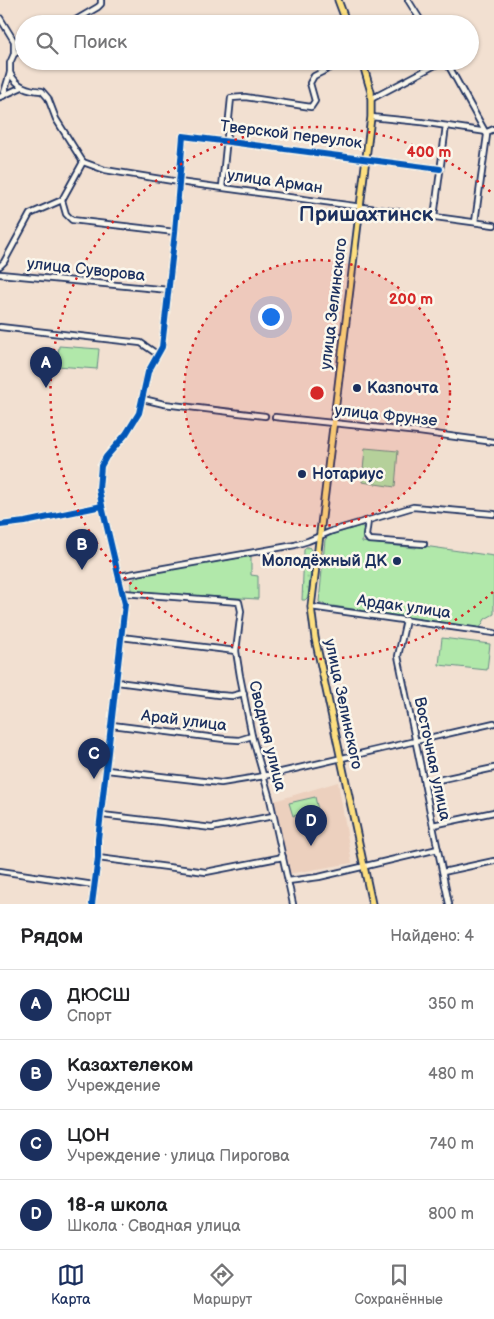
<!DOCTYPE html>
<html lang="ru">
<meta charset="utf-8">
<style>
:root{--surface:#fff;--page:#f2f2f2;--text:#202124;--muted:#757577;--line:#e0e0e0;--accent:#1b2f5e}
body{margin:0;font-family:"Balsamiq Sans",sans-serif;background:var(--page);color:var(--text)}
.you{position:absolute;left:270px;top:316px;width:18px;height:18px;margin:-12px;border:4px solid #fff;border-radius:50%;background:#1a73e8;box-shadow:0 0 0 8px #1a73e833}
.badge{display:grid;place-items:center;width:32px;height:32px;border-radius:50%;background:var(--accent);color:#fff;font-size:16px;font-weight:700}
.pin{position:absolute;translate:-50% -41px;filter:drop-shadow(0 1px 2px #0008)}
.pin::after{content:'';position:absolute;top:26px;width:18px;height:15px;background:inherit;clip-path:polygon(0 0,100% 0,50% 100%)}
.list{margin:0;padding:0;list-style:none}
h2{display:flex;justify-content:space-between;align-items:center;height:65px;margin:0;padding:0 20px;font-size:21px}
h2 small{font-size:16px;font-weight:400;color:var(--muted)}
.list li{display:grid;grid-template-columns:32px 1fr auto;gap:15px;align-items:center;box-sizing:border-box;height:70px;padding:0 20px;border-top:1px solid var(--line)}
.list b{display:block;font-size:19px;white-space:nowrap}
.list p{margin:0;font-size:16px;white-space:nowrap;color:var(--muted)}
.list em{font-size:16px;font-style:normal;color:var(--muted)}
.icon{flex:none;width:28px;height:28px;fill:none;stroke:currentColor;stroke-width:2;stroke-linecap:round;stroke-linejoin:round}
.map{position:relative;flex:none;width:494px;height:904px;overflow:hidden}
.search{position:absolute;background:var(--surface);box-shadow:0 1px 4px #0004;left:15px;right:15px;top:15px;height:55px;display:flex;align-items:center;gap:12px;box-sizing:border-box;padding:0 18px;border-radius:28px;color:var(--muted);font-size:19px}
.sheet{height:345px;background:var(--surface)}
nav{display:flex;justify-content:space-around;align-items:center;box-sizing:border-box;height:70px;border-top:1px solid var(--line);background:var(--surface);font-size:14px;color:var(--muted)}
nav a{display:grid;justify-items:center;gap:2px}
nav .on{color:var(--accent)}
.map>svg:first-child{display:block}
</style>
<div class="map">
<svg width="494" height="904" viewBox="0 0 494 904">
<defs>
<pattern id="grass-dots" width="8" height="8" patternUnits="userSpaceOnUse" patternTransform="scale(1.25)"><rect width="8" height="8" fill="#b1e8aa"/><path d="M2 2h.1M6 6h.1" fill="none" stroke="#98c795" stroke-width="1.8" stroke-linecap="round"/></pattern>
</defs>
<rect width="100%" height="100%" fill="#f2e0d1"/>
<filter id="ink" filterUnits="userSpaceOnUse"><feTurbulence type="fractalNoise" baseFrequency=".02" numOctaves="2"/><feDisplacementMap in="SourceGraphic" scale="10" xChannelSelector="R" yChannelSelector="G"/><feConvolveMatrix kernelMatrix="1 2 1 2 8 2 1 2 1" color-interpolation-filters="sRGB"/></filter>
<g filter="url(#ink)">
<!-- built -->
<polygon fill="#ecd0be" points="338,782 352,863 288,874 274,801"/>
<!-- grass -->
<polygon fill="url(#grass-dots)" stroke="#668c84" points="306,547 309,547 313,553 308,597 305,600 302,600 304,550"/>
<!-- green -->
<g fill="#b1e8aa" stroke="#668c84">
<polygon points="59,346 99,349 97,369 57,366"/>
<polygon points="365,448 398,451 395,487 362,482"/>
<polygon points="361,526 364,528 362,542 416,548 417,545 494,556 494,614 485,619 480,628 326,605 319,602 325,540 328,536"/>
<polygon points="251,556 251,575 258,576 258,599 131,592 131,583 138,575"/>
<polygon points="442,638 490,644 487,670 439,665"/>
<polygon points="315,797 318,810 293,816 289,803"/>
</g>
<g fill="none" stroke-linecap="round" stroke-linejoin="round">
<!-- minor-tunnel -->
<polyline stroke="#c7bdba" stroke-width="4.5" stroke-dasharray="4.5 2" stroke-linecap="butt" points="265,416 275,417"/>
<!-- minor casing -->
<g stroke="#1b2f5e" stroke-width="8">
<g id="minor">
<polyline points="408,0 423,24"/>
<polyline points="0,18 14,41 14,54 10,63 10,73 3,96"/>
<polyline points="69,24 98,7 101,4 101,0"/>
<polyline points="14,54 24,49"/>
<polyline points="446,61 487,135 475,222"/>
<path d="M10,73c7,14 18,17 32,18l6,7 8,21 27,43"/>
<polyline points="0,97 22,87"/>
<polyline points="371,99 443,61"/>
<polyline points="371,117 421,122 487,132 494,129"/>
<polyline points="83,162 105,170 179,182 494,225"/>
<polyline points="222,187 231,98 245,97 311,107 315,101 310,83 314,76 344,61"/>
<polyline points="62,200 66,214 72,220 175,232"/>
<polyline points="434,217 446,126"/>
<polyline points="0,266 4,262 30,214 62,200 83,162"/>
<polyline points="0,274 169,290"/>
<polyline points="0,327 141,343 157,354"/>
<polyline points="143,399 164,404 265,416"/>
<polyline points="275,417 419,432 494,442"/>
<polyline points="102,506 99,489 101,466 106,457 126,434 139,413 148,372 162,347 175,232 183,136 440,169"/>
<polyline points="368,521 366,536 369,540 424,544"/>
<polyline points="0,525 25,522 102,506 125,604 98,839 98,858 92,904"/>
<polyline points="119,576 295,545 308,541 332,531 413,507 494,514"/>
<polyline points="123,593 239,602 241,611 236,651 240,676 252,736 270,799 293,904"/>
<polyline points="311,607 494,633"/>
<polyline points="406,620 398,656 449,904"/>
<polyline points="121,637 236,651"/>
<polyline points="117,682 218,695 232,696 244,693"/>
<polyline points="112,725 224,739 239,740 252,736"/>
<polyline points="107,770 221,783 264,776 494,723"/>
<polyline points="424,783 494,768"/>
<polyline points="102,815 212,828 273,816"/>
<polyline points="433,825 494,812"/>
<polyline points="98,858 206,872 283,857"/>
<polyline points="0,871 94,885"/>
<polyline points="443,872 494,861"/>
<polyline points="288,881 319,877 438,849"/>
</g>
</g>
<!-- major casing -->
<g stroke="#1b2f5e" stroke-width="9">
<g id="major">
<polyline points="338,0 347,24"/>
<polyline points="362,61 371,92 371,117 311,607 315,638 372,904"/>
</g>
</g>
<!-- minor -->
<use href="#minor" stroke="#fbf7ec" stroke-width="4.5"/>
<!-- major -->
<use href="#major" stroke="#fddf80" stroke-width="5.5"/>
<!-- cycleway casing -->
<g stroke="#fbf7ec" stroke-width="9">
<g id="cycleway">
<polyline points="102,506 99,489 101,466 106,457 126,434 139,413 148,372 162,347 175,232 183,136 440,169"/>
<polyline points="0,525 25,522 102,506 125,604 98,839 98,858 92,904"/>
</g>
</g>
<!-- cycleway -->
<use href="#cycleway" stroke="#0057b8" stroke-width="6"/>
</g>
</g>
<!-- distance rings -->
<circle cx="317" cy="393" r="133" fill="#d62828" fill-opacity=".12"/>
<g fill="none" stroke="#d62828" stroke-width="2.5" stroke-dasharray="2.5 5">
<circle cx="317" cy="393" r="133"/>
<path d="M493 592A266 266 0 1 1 493 194"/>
</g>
<!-- markers -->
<g fill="#1b2f5e" stroke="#fbf7ec" stroke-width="2">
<circle cx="357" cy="388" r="5"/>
<circle cx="302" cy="474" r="5"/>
<circle cx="397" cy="561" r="5"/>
</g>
<g text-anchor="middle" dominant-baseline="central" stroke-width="5" stroke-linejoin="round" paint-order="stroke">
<!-- street labels -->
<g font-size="16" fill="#1b2f5e" stroke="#fbf7ec">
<text transform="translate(291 135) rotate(7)">Тверской переулок</text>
<text transform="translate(275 182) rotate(8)">улица Арман</text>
<text transform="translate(86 270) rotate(6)">улица Суворова</text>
<text transform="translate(334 304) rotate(-83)">улица Зелинского</text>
<text transform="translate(386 416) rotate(6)">улица Фрунзе</text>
<text transform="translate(404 607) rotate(8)">Ардак улица</text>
<text transform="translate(343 704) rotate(78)">улица Зелинского</text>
<text transform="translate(184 721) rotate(7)">Арай улица</text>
<text transform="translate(267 736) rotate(76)">Сводная улица</text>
<text transform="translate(432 759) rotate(78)">Восточная улица</text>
</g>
<!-- poi labels -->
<g font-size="16" font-weight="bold" fill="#1b2f5e" stroke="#fbf7ec" text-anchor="start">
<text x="367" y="388">Казпочта</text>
<text x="312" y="474">Нотариус</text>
<text x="387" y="561" text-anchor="end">Молодёжный ДК</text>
</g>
<!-- district labels -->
<g font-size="21" font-weight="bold" fill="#1b2f5e" stroke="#fbf7ec">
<text x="366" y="214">Пришахтинск</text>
</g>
</g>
<circle cx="317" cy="393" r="8" fill="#d62828" stroke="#fbf7ec" stroke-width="2.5"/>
<g font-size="15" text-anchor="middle" font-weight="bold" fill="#d62828" stroke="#fbf7ec" stroke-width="5" stroke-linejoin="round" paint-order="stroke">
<text x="429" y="157">400 m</text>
<text x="411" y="304">200 m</text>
</g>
</svg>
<div class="you"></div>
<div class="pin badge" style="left:46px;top:388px">A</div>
<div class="pin badge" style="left:82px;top:570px">B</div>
<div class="pin badge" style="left:94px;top:779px">C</div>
<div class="pin badge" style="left:311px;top:846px">D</div>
<div class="search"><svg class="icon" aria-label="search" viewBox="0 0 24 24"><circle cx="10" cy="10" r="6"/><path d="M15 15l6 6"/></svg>Поиск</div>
</div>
<section class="sheet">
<h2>Рядом<small>Найдено: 4</small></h2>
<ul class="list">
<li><span class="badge">A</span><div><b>ДЮСШ</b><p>Спорт</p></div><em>350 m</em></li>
<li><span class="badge">B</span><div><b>Казахтелеком</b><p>Учреждение</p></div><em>480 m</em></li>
<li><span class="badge">C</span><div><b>ЦОН</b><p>Учреждение · улица Пирогова</p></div><em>740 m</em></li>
<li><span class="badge">D</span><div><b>18-я школа</b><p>Школа · Сводная улица</p></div><em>800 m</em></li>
</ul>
</section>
<nav>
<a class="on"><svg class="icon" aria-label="map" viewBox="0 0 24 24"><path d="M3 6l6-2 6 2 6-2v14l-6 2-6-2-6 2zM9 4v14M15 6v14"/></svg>Карта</a>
<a><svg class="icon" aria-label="directions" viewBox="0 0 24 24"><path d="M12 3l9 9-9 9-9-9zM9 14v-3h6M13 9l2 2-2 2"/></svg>Маршрут</a>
<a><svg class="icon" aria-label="saved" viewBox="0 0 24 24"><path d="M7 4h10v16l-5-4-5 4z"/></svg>Сохранённые</a>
</nav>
